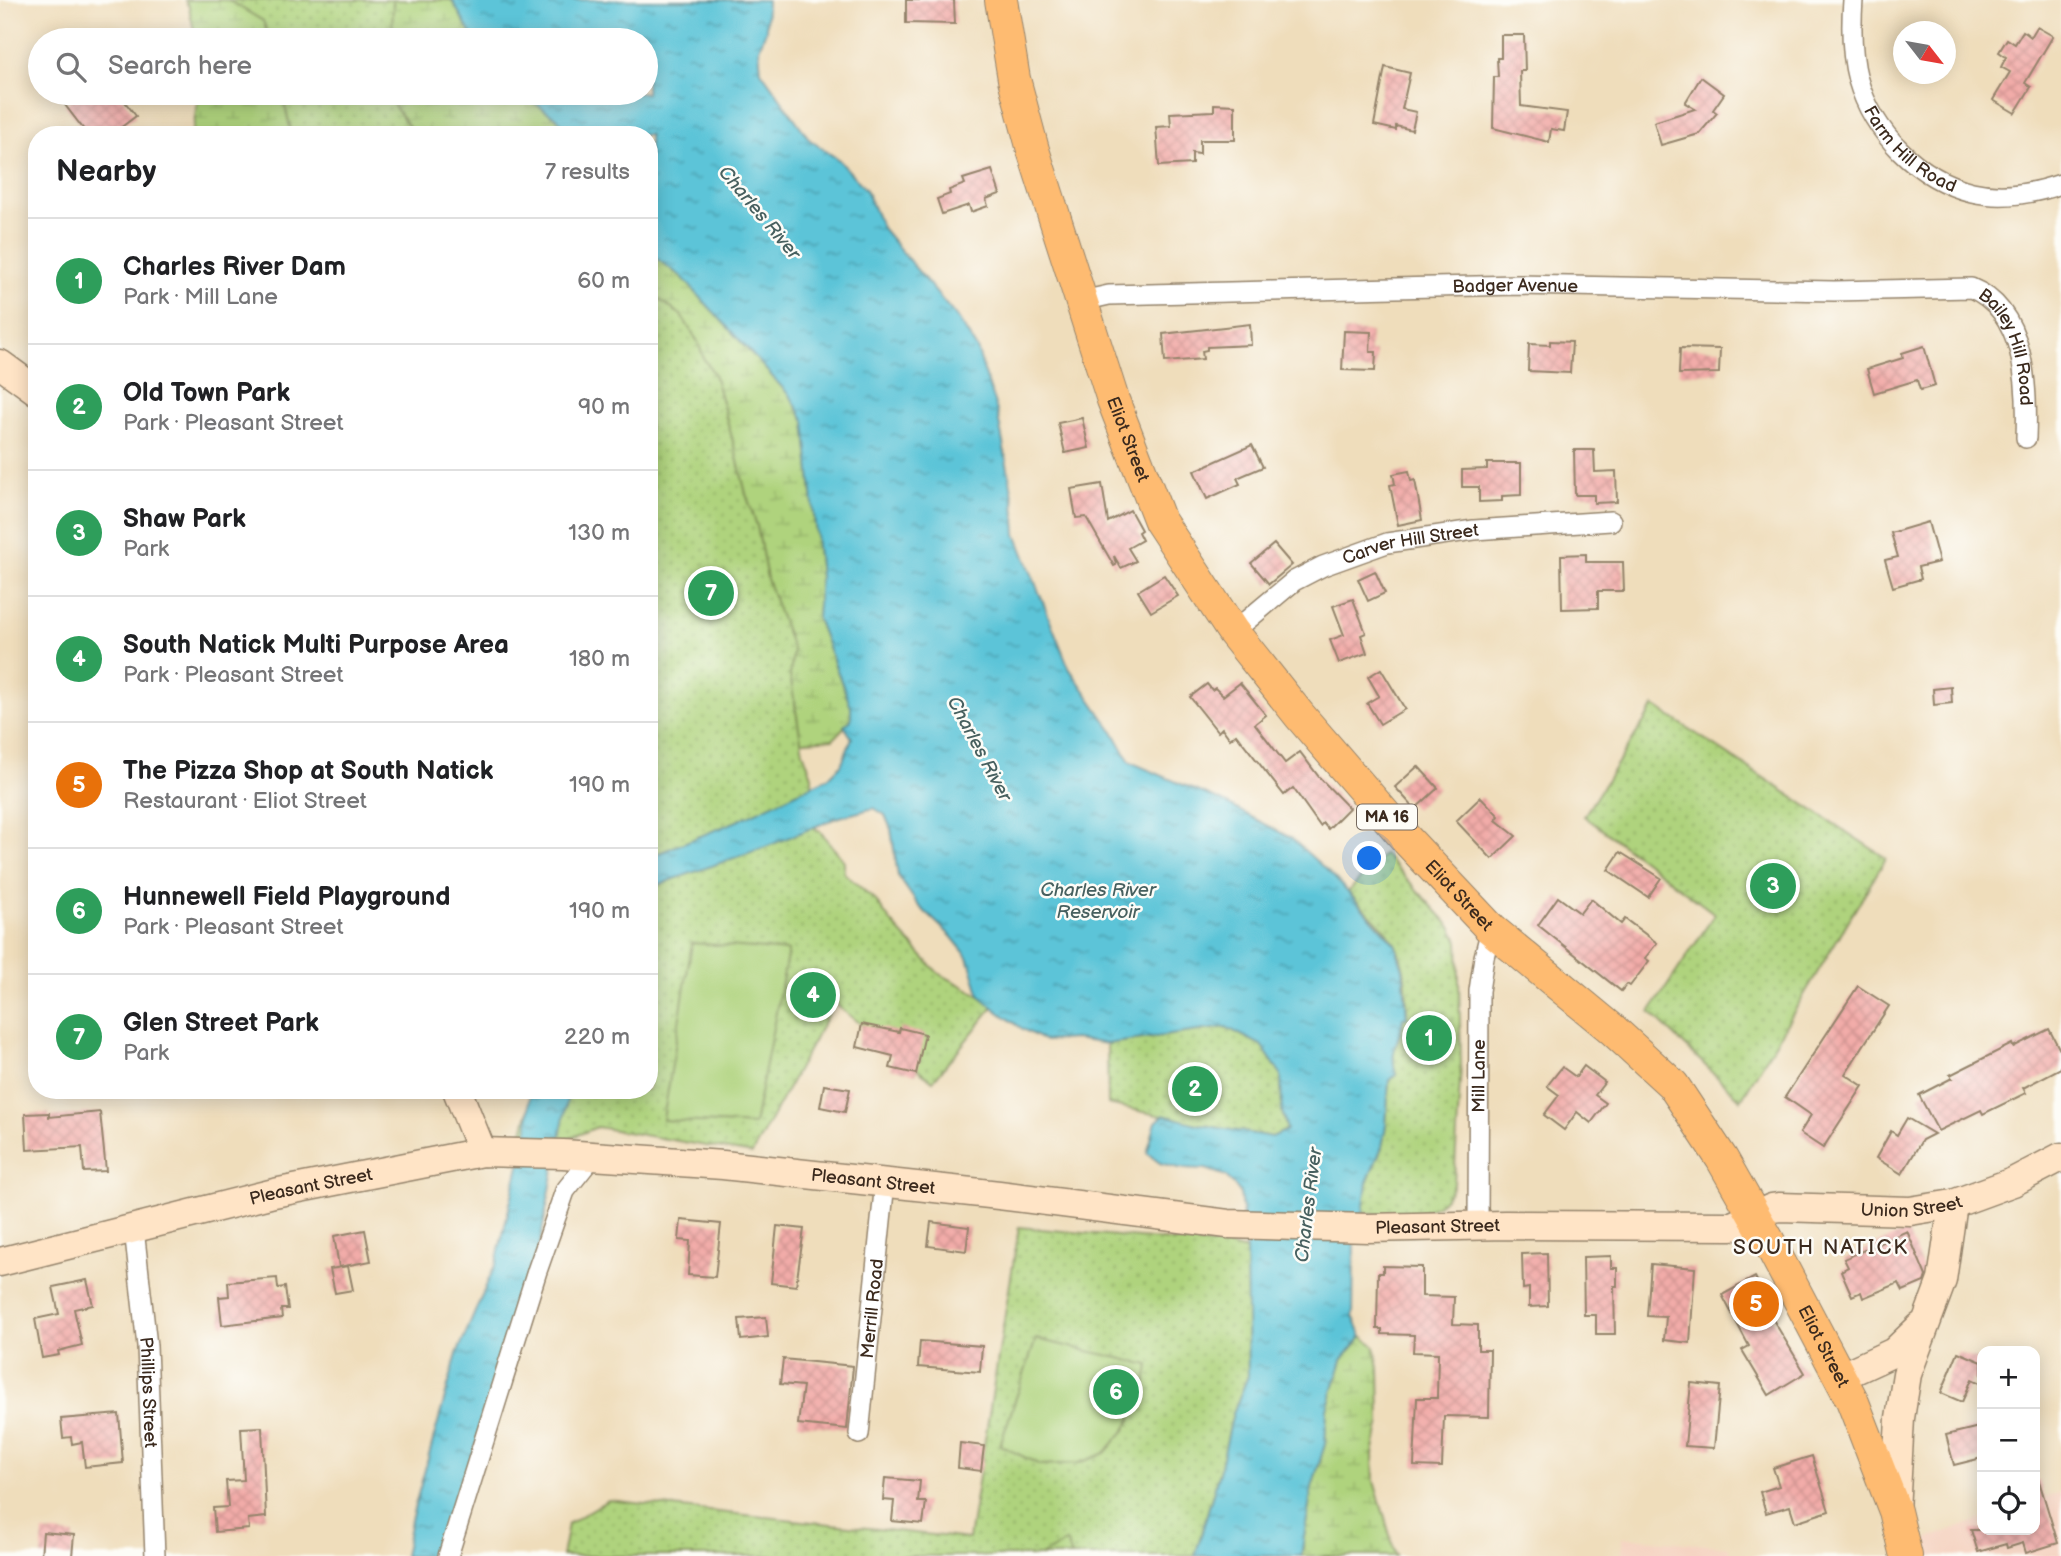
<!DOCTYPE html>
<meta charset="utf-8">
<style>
:root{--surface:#fff;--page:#f2f2f2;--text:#202124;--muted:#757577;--line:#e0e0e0;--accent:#ea580c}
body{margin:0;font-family:"Balsamiq Sans",sans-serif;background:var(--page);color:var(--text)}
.controls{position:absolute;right:21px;bottom:21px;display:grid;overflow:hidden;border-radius:14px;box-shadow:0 4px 18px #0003}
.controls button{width:63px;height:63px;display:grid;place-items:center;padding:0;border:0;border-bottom:2px solid var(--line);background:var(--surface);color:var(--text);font:35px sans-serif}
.compass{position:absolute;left:1893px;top:21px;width:63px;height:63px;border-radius:50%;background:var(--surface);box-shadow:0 4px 18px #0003;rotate:121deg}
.you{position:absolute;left:1370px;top:859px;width:24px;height:24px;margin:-18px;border:5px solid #fff;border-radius:50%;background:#1a73e8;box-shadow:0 0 0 10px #1a73e833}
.badge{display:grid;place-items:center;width:46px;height:46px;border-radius:50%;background:var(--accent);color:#fff;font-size:23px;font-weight:700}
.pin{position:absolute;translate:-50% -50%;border:4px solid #fff;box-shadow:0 2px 7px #0006}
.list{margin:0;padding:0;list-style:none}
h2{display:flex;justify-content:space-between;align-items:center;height:91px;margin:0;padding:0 28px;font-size:30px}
h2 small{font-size:23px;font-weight:400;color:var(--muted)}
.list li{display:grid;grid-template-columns:46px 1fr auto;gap:21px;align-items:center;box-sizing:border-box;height:126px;padding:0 28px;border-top:2px solid var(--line)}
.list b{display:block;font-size:26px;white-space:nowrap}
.list p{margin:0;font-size:23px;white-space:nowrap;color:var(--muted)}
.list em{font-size:23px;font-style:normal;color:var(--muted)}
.icon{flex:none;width:38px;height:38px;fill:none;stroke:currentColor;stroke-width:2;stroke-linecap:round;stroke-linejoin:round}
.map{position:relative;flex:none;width:2061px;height:1556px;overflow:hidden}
.search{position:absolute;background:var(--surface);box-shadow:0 4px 18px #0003;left:28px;top:28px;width:630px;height:77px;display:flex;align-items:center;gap:18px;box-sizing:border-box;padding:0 24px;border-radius:38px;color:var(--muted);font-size:26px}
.panel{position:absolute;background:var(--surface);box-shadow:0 4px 18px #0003;left:28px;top:126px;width:630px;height:973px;border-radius:28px}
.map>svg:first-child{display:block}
</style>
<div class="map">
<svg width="2061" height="1556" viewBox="0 0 2061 1556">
<defs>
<pattern id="wetland-marsh" width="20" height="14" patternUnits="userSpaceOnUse" patternTransform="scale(1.75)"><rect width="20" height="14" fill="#afd37d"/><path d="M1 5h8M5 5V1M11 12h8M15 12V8" fill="none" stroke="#97b56c"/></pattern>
<pattern id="park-dots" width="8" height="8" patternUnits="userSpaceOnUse" patternTransform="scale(1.75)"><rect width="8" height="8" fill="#afd37d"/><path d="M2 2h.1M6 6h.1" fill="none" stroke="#97b56c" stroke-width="1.8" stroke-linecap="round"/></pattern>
<pattern id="water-ripples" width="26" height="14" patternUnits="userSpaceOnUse" patternTransform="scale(1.75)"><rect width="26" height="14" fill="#5cc4d8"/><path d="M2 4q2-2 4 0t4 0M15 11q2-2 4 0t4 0" fill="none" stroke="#4d9faf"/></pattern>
<pattern id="building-cross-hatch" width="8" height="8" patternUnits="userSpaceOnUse" patternTransform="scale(1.75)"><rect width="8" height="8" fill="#f2aca9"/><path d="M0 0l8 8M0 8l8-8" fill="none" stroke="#d09491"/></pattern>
</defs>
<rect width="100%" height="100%" fill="#fdfcf7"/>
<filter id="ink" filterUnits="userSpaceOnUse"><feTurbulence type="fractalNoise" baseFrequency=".0143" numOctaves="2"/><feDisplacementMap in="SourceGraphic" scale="14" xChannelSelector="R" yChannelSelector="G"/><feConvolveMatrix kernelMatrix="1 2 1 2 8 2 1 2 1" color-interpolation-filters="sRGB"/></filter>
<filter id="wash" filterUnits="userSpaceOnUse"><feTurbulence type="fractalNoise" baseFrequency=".00686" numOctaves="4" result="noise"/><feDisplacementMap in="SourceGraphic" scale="28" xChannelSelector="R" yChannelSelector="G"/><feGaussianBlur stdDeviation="1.57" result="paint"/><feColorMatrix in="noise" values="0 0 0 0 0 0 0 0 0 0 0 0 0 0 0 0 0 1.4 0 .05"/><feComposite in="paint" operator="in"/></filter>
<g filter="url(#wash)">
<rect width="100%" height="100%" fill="#efddbb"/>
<!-- built -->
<g fill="#f5d3c1">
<polygon points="2061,1492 2061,1556 1923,1556 1921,1541 1982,1519 1982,1530 2035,1530 2035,1501"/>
<polygon points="1622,1537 1729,1547 1730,1556 1622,1556"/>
</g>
<!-- wetland -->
<g fill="url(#wetland-marsh)" stroke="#757e4e" stroke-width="2">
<polygon points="185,0 452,0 474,40 196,40 189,7"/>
<polygon points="199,93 520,93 557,118 569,135 192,135"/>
<polygon points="649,253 682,277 791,397 805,421 820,577 817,618 851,707 851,720 833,739 792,742 649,817"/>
<polygon points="1362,1336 1375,1346 1379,1368 1380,1422 1373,1454 1374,1481 1396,1556 1301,1556 1312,1487 1325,1444 1327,1409 1342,1360"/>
</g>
<!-- park -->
<g fill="url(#park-dots)" stroke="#757e4e" stroke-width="2">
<polygon points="228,0 393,0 392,40 270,40 263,21"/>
<polygon points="282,93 385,93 415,135 292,135"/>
<polygon points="649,292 681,315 698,342 704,359 714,374 734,445 746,494 757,526 767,579 793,651 790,675 803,752 812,776 813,822 817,831 819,830 844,861 844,873 876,901 891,922 938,973 974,992 994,1006 933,1081 834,1003 752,1154 597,1127 515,1161 534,1090 649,1090"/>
<polygon points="1654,706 1886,858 1741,1100 1650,1012 1715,914 1584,816"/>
<path d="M1384,854l68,74 6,13 3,123 -7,120c-17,37 -56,31 -91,29l4,-31 15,-35 4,-22 3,-45 7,-5c-8,-28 5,-32 7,-58l4,1c0,-24 0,-50 -11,-72 -9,-18 -34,-38 -48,-54z"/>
<polygon points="1226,1027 1261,1045 1281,1074 1282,1111 1287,1130 1272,1137 1197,1124 1108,1104 1107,1044"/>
<polygon points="1019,1227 1226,1246 1246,1250 1248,1376 1233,1413 1222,1462 1195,1556 562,1556 568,1524 608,1500 969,1539"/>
</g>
<!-- garden -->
<g fill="#afd37d" stroke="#757e4e" stroke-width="2">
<polygon points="692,943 788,951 754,1125 663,1120"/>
<polygon points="1036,1339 1149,1365 1144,1397 1125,1430 1105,1453 1079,1463 1040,1465 1000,1445"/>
<polygon points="1066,1542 1072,1556 1041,1556"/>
</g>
<!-- water -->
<g fill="url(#water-ripples)" stroke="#4c777b" stroke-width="2">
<path d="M452,0h315l-1,30 -7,19 2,22 49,69 29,20 27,30 16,38 77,92 18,29 20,62 17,90 2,33 53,134 45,65 16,29 93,40 68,36 42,38 62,68 8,25 4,49h-4c-2,25 -15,29 -7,57l-7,5 -3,45 -4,22 -15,35 -4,31 -9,31 -1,72 9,20 -20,24 -15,49 -2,35 -13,43 -11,69h-106l27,-94 11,-49 15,-37 -2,-126 -6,-58 -14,-16 -20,-7 -27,-1 -19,-5 -13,-10 9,-31 8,-7 33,9 75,13 15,-7 -5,-19 -1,-37 -20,-29 -35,-18 -119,17 -32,-5 -30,2 -21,-11 -25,-18 -19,-16 -12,-39 -17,-21 -32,-30 -21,-30 -7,-47 -6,-14 -11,-7 -38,10 -68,28 -119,42v-31l88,-36 91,-43 13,-13 11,-27 -8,-12 7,-6v-13l-34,-89 3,-41 -15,-156 -14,-24 -109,-120 -33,-24v-118h-80l-12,-17 -37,-25h126v-53h-172z"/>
<polygon points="530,1090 569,1090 538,1253 440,1556 404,1556 411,1520 457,1354 496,1263 528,1128"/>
</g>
<g id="blocks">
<!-- building -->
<g fill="url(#building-cross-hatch)">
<polygon points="906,0 954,0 955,24 906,23"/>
<polygon points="2037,27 2053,36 2025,83 2031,87 2015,113 1993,100 2010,72 2001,67 2006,57 1999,52 2007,39 2015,44 2023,31 2031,37"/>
<polygon points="1501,35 1524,35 1525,71 1520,71 1521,106 1567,112 1564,131 1551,129 1549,142 1493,128 1494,77 1498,77 1497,58 1501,58"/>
<polygon points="1385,67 1410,73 1402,109 1416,112 1412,130 1396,126 1396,130 1374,125"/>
<polygon points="1701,77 1724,94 1713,110 1717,113 1699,134 1661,145 1654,122 1695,109 1685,103"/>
<polygon points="80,93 118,93 136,116 111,135 88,135 65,105"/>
<polygon points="1214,104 1235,105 1235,140 1200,140 1200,154 1192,153 1192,164 1159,166 1156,127 1171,126 1170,113 1214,111"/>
<polygon points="992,170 1000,194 986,199 988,206 971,212 969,205 942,214 937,199 950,194 949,190 965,184 963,179"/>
<polygon points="1250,324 1251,345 1207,347 1207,350 1202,351 1203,359 1165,362 1163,334"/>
<polygon points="1344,331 1371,332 1370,352 1376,352 1375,371 1342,370"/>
<polygon points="1550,341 1572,342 1570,373 1528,371 1529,344 1550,345"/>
<polygon points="1924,346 1935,386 1920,390 1917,380 1874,393 1867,369 1903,358 1902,353"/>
<polygon points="1680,348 1720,349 1719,373 1679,374"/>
<polygon points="1082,418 1089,448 1065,453 1058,423"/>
<polygon points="1252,445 1263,467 1237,478 1240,484 1207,499 1194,471"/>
<polygon points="1574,450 1594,450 1595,472 1616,471 1617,502 1594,503 1594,495 1575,495"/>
<polygon points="1487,463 1521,463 1521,495 1502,496 1502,501 1479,502 1479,487 1462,487 1462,470 1487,469"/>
<polygon points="1409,471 1411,481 1415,480 1422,520 1398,525 1390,485 1395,484 1393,474"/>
<polygon points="1102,484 1108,522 1130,510 1141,530 1138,532 1142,540 1128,548 1136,561 1121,568 1114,556 1116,565 1114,566 1086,517 1076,518 1071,489"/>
<polygon points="1928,522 1939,562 1918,567 1921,579 1893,587 1885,560 1898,557 1891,533"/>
<polygon points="1274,544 1292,565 1269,584 1251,563"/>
<polygon points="1586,554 1586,562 1623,562 1624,591 1598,591 1598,608 1562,609 1561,555"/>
<polygon points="1375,571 1385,593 1368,601 1358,579"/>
<polygon points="1164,575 1178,596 1151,612 1138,591"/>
<polygon points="1353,599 1366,633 1361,635 1367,653 1339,663 1330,640 1344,635 1333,606"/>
<polygon points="1381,669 1405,709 1380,724 1367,703 1379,696 1368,677"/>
<polygon points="1240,683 1266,715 1255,724 1285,763 1300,752 1319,777 1349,808 1328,829 1323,823 1320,826 1293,788 1284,795 1236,734 1230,739 1222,728 1218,732 1190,697 1207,684 1212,690 1215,688 1223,696"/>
<polygon points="1951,687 1952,703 1934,705 1933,689"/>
<polygon points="1418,766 1438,788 1415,809 1395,787"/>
<polygon points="1481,797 1499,816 1496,820 1516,836 1492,859 1456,821"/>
<polygon points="1620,852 1661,878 1648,897 1608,870"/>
<polygon points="1558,897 1580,913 1591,899 1621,924 1625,919 1657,943 1645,958 1649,961 1630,986 1627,984 1621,991 1538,925"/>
<polygon points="1858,986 1889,1006 1845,1074 1863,1086 1823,1148 1800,1133 1811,1115 1785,1097"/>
<polygon points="862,1024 899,1032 900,1028 925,1034 916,1074 890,1068 893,1056 857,1047"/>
<polygon points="2049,1029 2061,1052 2061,1068 2023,1088 2026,1093 1983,1114 1981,1110 1938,1131 1919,1095 1952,1078 1950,1075 2012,1044 2013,1047"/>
<polygon points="1584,1066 1605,1082 1595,1095 1606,1103 1591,1123 1577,1112 1564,1130 1544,1115 1559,1095 1547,1086 1562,1067 1576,1077"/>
<polygon points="824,1085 850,1089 845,1112 820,1107"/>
<polygon points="100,1112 106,1171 84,1172 82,1147 27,1150 25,1114 49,1113 49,1117"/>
<polygon points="1907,1118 1934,1134 1922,1140 1902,1174 1876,1158 1891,1131 1897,1135"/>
<polygon points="681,1220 721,1224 715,1277 688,1275 690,1241 679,1240"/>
<polygon points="931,1222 969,1227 966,1251 928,1246"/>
<polygon points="777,1226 804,1229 796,1286 771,1283"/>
<polygon points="365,1230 371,1261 339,1267 334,1236"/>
<polygon points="1907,1231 1926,1276 1924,1282 1903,1291 1899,1283 1863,1298 1861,1292 1852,1296 1841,1271 1848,1267 1844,1259"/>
<polygon points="1547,1253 1548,1306 1529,1307 1529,1288 1523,1289 1522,1254"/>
<polygon points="1611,1256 1611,1268 1617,1268 1617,1286 1614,1286 1615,1334 1596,1334 1596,1315 1584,1315 1583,1257"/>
<polygon points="1651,1264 1695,1268 1690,1343 1664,1340 1666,1317 1647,1316"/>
<polygon points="348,1266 353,1290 335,1293 330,1269"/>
<polygon points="1383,1266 1422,1267 1422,1296 1454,1297 1453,1324 1478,1325 1478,1350 1490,1350 1489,1417 1444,1416 1442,1467 1414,1466 1417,1398 1437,1398 1438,1353 1413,1352 1414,1335 1382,1334 1382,1329 1377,1329 1378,1273 1383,1273"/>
<polygon points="1755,1277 1772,1311 1769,1313 1805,1373 1769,1395 1742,1350 1749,1346 1722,1295"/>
<polygon points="277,1278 278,1288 285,1287 288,1309 281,1309 282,1318 222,1325 219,1297 229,1296 228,1282"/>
<polygon points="87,1280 93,1305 74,1309 82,1345 58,1351 59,1355 42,1358 35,1319 59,1314 53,1287"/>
<polygon points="766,1317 768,1337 741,1340 739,1319"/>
<polygon points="920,1341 982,1346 980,1372 918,1367"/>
<polygon points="1958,1352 1982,1362 1982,1384 1972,1379 1962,1402 1941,1393"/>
<polygon points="783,1359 853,1366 847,1429 798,1424 803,1386 780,1384"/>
<polygon points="1691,1383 1720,1386 1714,1448 1685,1446"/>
<polygon points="119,1414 123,1463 85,1467 82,1442 72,1444 71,1437 63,1438 61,1419"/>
<polygon points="262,1427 266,1517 248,1519 249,1529 215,1532 213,1508 228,1507 226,1481 244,1480 241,1428"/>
<polygon points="1979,1427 1982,1441 1982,1458 1954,1465 1946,1435"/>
<polygon points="960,1443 984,1446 981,1471 958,1468"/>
<polygon points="1812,1456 1829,1511 1795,1522 1790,1506 1766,1513 1760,1492 1779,1486 1773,1468"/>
<polygon points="885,1478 920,1481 918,1502 926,1502 923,1524 892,1521 894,1501 883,1500"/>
<polygon points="2039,1481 2058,1543 2026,1553 2023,1543 2007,1548 2006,1544 1978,1552 1971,1530 2035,1530 2035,1482"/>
<polygon points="43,1532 74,1535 72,1556 41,1556"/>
</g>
</g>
</g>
<g filter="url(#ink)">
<use href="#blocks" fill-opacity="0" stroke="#95846c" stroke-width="2"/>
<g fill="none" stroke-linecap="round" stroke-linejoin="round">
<!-- street casing -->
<g stroke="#95846c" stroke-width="22">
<g id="street">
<path id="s1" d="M1853,0c-2,26 -2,54 5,80 15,52 60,99 114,112 30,7 60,2 89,-8"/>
<path id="s2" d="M1082,301l27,-6 408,-10 317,6 137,-3c55,22 57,100 55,150"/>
<path id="s3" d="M1233,632l61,-51 29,-15 64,-23 87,-13 137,-9"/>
<path id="s4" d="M1478,1225l1,-234 5,-34 7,-28"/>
<path id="s5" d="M134,1229l13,117 8,210"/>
<path id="s6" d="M859,1434l26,-252"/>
<polyline points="448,1556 537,1271 565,1191 592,1157"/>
</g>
</g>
<!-- secondary casing -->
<g stroke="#95846c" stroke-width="31">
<g id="secondary">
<polyline points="0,364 37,391"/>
<polyline points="457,1090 482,1152"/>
<path id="s7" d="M0,1262l274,-69 208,-41 81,2 160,11 276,30 229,29 140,4 137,-3 227,1 40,-18 8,-1 130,4 43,-7 60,-22 48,-25"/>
<polyline points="1840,1377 1894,1352 1920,1327"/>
<polyline points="1895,1511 1900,1418 1907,1374 1942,1280 1953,1204"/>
</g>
</g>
<!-- primary casing -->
<g stroke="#95846c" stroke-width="34">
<g id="primary">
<path id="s8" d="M1001,0l13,79 19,71 80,250 47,121 73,111 67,84 107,124 84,89 121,100 61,56 49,74 46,81 84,160 43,111 11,45"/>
</g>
</g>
<!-- street -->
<use href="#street" stroke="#fff" stroke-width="19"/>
<!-- secondary -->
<use href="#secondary" stroke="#ffe4c6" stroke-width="28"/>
<!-- primary -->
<use href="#primary" stroke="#febb71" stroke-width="32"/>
</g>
</g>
<g text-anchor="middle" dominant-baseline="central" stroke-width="5" stroke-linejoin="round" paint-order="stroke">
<!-- shield labels -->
<rect fill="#fdfcf7" stroke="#75695f" stroke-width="2" x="1357" y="804.5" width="60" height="25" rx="5"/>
<g font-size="16" font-weight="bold" fill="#3b2a1e">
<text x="1387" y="817">MA 16</text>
</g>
<!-- street labels -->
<g font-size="18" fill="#3b2a1e" stroke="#fdfcf7">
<text stroke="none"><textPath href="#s1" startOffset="170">Farm Hill Road</textPath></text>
<text stroke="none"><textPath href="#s2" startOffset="434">Badger Avenue</textPath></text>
<text stroke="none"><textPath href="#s2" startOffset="964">Bailey Hill Road</textPath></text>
<text stroke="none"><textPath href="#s8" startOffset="458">Eliot Street</textPath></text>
<text stroke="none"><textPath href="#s3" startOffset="203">Carver Hill Street</textPath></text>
<text stroke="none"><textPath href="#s8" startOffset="1026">Eliot Street</textPath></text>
<text stroke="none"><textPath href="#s4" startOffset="149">Mill Lane</textPath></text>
<text stroke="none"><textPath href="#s7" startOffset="887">Pleasant Street</textPath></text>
<text stroke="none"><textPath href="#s7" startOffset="320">Pleasant Street</textPath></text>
<text stroke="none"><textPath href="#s7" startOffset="1932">Union Street</textPath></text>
<text stroke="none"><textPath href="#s7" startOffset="1454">Pleasant Street</textPath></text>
<text stroke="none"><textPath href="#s6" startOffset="126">Merrill Road</textPath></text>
<text stroke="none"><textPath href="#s8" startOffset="1614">Eliot Street</textPath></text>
<text stroke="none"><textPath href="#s5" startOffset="164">Phillips Street</textPath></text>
</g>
<!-- water labels -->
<g font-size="19" font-style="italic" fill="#47605f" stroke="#fdfcf7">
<text transform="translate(759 213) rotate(50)">Charles River</text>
<text transform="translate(979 749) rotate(62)">Charles River</text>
<text x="1098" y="890">Charles River<tspan x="1098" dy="22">Reservoir</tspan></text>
<text transform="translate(1309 1205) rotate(-83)">Charles River</text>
</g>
<!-- quarter labels -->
<g font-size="21" letter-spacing="2" fill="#3b2a1e" stroke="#fdfcf7">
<text x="1821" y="1247">SOUTH NATICK</text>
</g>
</g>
</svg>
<div class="controls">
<button>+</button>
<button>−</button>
<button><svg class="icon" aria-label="locate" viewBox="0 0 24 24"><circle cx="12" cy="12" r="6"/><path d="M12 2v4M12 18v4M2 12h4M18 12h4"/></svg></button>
</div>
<svg class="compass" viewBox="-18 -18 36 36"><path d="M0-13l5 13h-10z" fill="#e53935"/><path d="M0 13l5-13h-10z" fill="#757577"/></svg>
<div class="you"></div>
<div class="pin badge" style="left:1429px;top:1038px;background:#2e9e5b">1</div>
<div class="pin badge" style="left:1195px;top:1089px;background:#2e9e5b">2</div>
<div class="pin badge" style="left:1773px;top:886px;background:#2e9e5b">3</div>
<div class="pin badge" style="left:813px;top:995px;background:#2e9e5b">4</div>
<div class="pin badge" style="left:1756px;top:1304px;background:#e8710a">5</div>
<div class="pin badge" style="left:1116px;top:1392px;background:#2e9e5b">6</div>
<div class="pin badge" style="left:711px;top:593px;background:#2e9e5b">7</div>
<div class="search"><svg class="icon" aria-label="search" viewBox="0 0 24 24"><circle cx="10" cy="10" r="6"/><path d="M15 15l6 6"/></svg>Search here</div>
<section class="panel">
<h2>Nearby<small>7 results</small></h2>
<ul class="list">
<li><span class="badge" style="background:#2e9e5b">1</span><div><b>Charles River Dam</b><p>Park · Mill Lane</p></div><em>60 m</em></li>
<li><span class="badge" style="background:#2e9e5b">2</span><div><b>Old Town Park</b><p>Park · Pleasant Street</p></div><em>90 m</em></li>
<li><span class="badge" style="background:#2e9e5b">3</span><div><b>Shaw Park</b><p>Park</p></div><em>130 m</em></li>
<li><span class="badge" style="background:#2e9e5b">4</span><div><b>South Natick Multi Purpose Area</b><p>Park · Pleasant Street</p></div><em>180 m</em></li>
<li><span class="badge" style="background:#e8710a">5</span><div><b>The Pizza Shop at South Natick</b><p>Restaurant · Eliot Street</p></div><em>190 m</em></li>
<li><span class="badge" style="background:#2e9e5b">6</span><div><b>Hunnewell Field Playground</b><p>Park · Pleasant Street</p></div><em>190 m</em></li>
<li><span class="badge" style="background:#2e9e5b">7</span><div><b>Glen Street Park</b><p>Park</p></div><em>220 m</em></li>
</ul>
</section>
</div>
